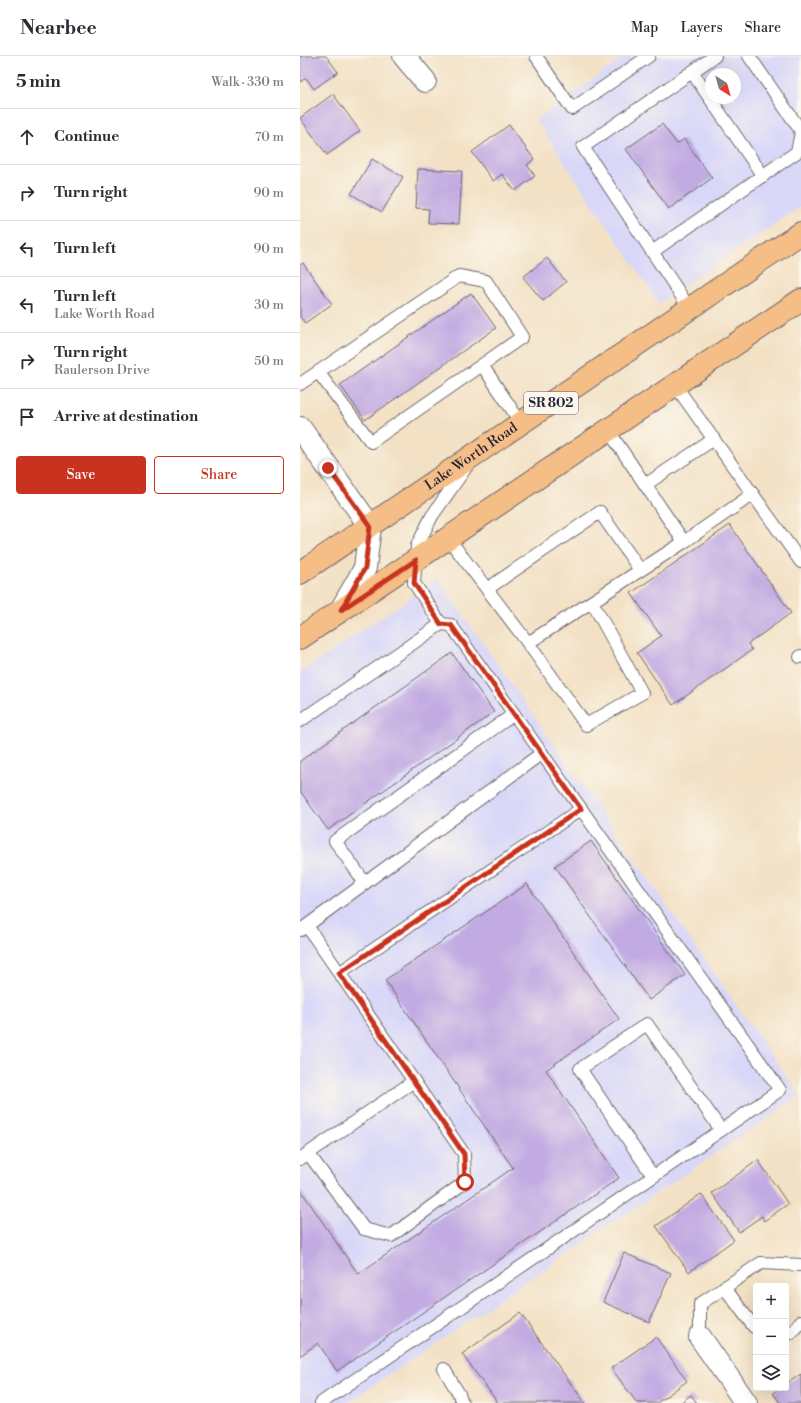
<!DOCTYPE html>
<meta charset="utf-8">
<style>
:root{--surface:#fff;--page:#f7f7f7;--text:#2b2b33;--muted:#7c7c81;--line:#e1e1e2;--accent:#c8321e}
body{margin:0;font-family:"Libre Bodoni",serif;background:var(--page);color:var(--text)}
.controls{position:absolute;right:12px;bottom:12px;display:grid;overflow:hidden;border-radius:4px;box-shadow:0 4px 16px #0002}
.controls button{width:36px;height:36px;display:grid;place-items:center;padding:0;border:0;border-bottom:1px solid var(--line);background:var(--surface);color:var(--text);font:20px sans-serif}
.compass{position:absolute;left:405px;top:12px;width:36px;height:36px;border-radius:50%;background:var(--surface);box-shadow:0 4px 16px #0002;rotate:143deg}
.stop{position:absolute;width:12px;height:12px;margin:-9px;border:3px solid #c8321e;border-radius:50%;background:#fff}
.stop.end{background:#c8321e;border-color:#fff;box-shadow:0 1px 4px #0008}
.list{margin:0;padding:0;list-style:none}
h2{display:flex;justify-content:space-between;align-items:center;height:52px;margin:0;padding:0 16px;font-size:17px}
h2 small{font-size:13px;font-weight:400;color:var(--muted)}
.list li{display:grid;grid-template-columns:26px 1fr auto;gap:12px;align-items:center;box-sizing:border-box;height:56px;padding:0 16px;border-top:1px solid var(--line)}
.list b{display:block;font-size:15px;white-space:nowrap}
.list p{margin:0;font-size:13px;white-space:nowrap;color:var(--muted)}
.list em{font-size:13px;font-style:normal;color:var(--muted)}
.actions{display:flex;gap:8px;padding:12px 16px}
.actions a{flex:1;padding:9px 0;border:1px solid var(--accent);border-radius:4px;text-align:center;font-size:14px;color:var(--accent)}
.actions .main{background:var(--accent);color:#fff}
.icon{flex:none;width:22px;height:22px;fill:none;stroke:currentColor;stroke-width:2;stroke-linecap:round;stroke-linejoin:round}
.map{position:relative;flex:none;width:501px;height:1347px;overflow:hidden}
header{display:flex;align-items:center;gap:24px;box-sizing:border-box;height:56px;padding:0 20px;background:var(--surface);border-bottom:1px solid var(--line)}
header strong{font-size:19px}
nav{display:flex;gap:22px;margin-inline-start:auto;font-size:14px}
main{display:flex}
aside{flex:1;background:var(--surface)}
.map>svg:first-child{display:block}
</style>
<header>
<strong>Nearbee</strong>
<nav><a>Map</a><a>Layers</a><a>Share</a></nav>
</header>
<main>
<aside>
<h2>5 min<small>Walk · 330 m</small></h2>
<ul class="list">
<li><svg class="icon" aria-label="ahead" viewBox="0 0 24 24"><path d="M12 20V5M6 11l6-6 6 6"/></svg><div><b>Continue</b></div><em>70 m</em></li>
<li><svg class="icon" aria-label="right" viewBox="0 0 24 24"><path d="M7 20v-9h11M14 6l5 5-5 5"/></svg><div><b>Turn right</b></div><em>90 m</em></li>
<li><svg class="icon" aria-label="left" viewBox="0 0 24 24"><path d="M17 20v-9H6M10 6l-5 5 5 5"/></svg><div><b>Turn left</b></div><em>90 m</em></li>
<li><svg class="icon" aria-label="left" viewBox="0 0 24 24"><path d="M17 20v-9H6M10 6l-5 5 5 5"/></svg><div><b>Turn left</b><p>Lake Worth Road</p></div><em>30 m</em></li>
<li><svg class="icon" aria-label="right" viewBox="0 0 24 24"><path d="M7 20v-9h11M14 6l5 5-5 5"/></svg><div><b>Turn right</b><p>Raulerson Drive</p></div><em>50 m</em></li>
<li><svg class="icon" aria-label="arrive" viewBox="0 0 24 24"><path d="M6 21V4h12l-3 4 3 4H6"/></svg><div><b>Arrive at destination</b></div></li>
</ul>
<div class="actions"><a class="main">Save</a><a>Share</a></div>
</aside>
<div class="map">
<svg width="501" height="1347" viewBox="0 0 501 1347">
<rect width="100%" height="100%" fill="#fbf7ec"/>
<filter id="ink" filterUnits="userSpaceOnUse"><feTurbulence type="fractalNoise" baseFrequency=".025" numOctaves="2"/><feDisplacementMap in="SourceGraphic" scale="8" xChannelSelector="R" yChannelSelector="G"/><feConvolveMatrix kernelMatrix="1 2 1 2 8 2 1 2 1" color-interpolation-filters="sRGB"/></filter>
<filter id="wash" filterUnits="userSpaceOnUse"><feTurbulence type="fractalNoise" baseFrequency=".012" numOctaves="4" result="noise"/><feDisplacementMap in="SourceGraphic" scale="16" xChannelSelector="R" yChannelSelector="G"/><feGaussianBlur stdDeviation="0.9" result="paint"/><feColorMatrix in="noise" values="0 0 0 0 0 0 0 0 0 0 0 0 0 0 0 0 0 1.4 0 .05"/><feComposite in="paint" operator="in"/></filter>
<g filter="url(#wash)">
<rect width="100%" height="100%" fill="#f3e1c5"/>
<!-- built -->
<g fill="#d8d7f8" fill-rule="evenodd">
<path d="M326,0h175v150l-142,97 -123,-183zM411,18h24v24h-24z"/>
<polygon points="138,523 500,1040 47,1347 0,1347 0,617"/>
</g>
<g id="blocks">
<!-- building -->
<g fill="#c2abe2">
<polygon points="0,0 26,0 38,16 14,33 6,22 0,26"/>
<polygon points="33,38 60,75 27,99 0,62"/>
<polygon points="362,68 377,88 384,83 412,122 369,153 326,93"/>
<polygon points="209,69 234,103 227,109 235,120 215,135 202,118 193,125 172,96"/>
<polygon points="72,103 103,121 82,156 51,138"/>
<polygon points="118,113 162,115 159,168 128,167 129,153 116,152"/>
<polygon points="247,202 266,226 243,245 223,221"/>
<polygon points="3,207 32,248 5,267 0,261 0,209"/>
<polygon points="171,237 196,272 65,364 40,329"/>
<polygon points="430,469 491,557 448,588 452,594 373,649 337,597 361,580 331,537"/>
<polygon points="152,597 194,656 28,774 0,735 0,705"/>
<polygon points="291,785 385,919 349,944 255,810"/>
<polygon points="227,828 319,963 246,1014 319,1122 37,1315 18,1287 0,1300 0,1133 58,1218 213,1112 85,924"/>
<polygon points="458,1104 488,1148 464,1165 462,1160 439,1176 412,1137"/>
<polygon points="401,1138 434,1184 389,1216 356,1170"/>
<polygon points="324,1197 371,1217 349,1266 303,1246"/>
<polygon points="220,1257 285,1347 198,1347 162,1298"/>
<polygon points="356,1281 387,1325 357,1347 337,1347 311,1312"/>
<polygon points="501,1318 501,1347 480,1347 473,1337 481,1332 486,1332 486,1328"/>
<polygon points="391,1339 397,1347 380,1347"/>
</g>
</g>
</g>
<g filter="url(#ink)">
<use href="#blocks" fill-opacity="0" stroke="#6b656b" stroke-width="1"/>
<g fill="none" stroke-linecap="round" stroke-linejoin="round">
<!-- lane casing -->
<g stroke="#6b656b" stroke-width="14">
<g id="lane">
<polyline points="236,0 272,53 349,0"/>
<polyline points="449,0 501,75"/>
<polyline points="392,16 463,120"/>
<polyline points="352,196 497,96 501,76"/>
<polyline points="390,253 283,91 415,0"/>
<polyline points="182,309 71,386 18,316 159,220 186,225 222,281 182,309 221,367"/>
<polyline points="0,328 18,316"/>
<polyline points="375,329 501,506"/>
<polyline points="345,429 414,383"/>
<polyline points="148,482 228,587"/>
<polyline points="384,486 453,438"/>
<polyline points="187,533 300,456 340,514"/>
<polyline points="292,546 342,637 286,669 228,587 384,486 308,374"/>
<polyline points="141,568 114,527 117,490 132,460 167,410"/>
<polyline points="500,601 501,600"/>
<polyline points="0,665 141,568 151,569 480,1034 21,1347"/>
<polyline points="65,827 35,785 214,658"/>
<polyline points="7,870 164,1098 165,1126 91,1180 64,1173 8,1097"/>
<polyline points="1,874 242,697"/>
<polyline points="39,917 281,753"/>
<polyline points="0,1103 114,1025"/>
<polyline points="353,1120 280,1013 347,968 421,1074"/>
<polyline points="424,1231 454,1271 456,1271"/>
<polyline points="486,1277 491,1277 501,1265"/>
<polyline points="400,1281 400,1248 461,1207 501,1209"/>
<polyline points="144,1313 159,1338 162,1347"/>
</g>
</g>
<!-- street casing -->
<g stroke="#6b656b" stroke-width="24">
<g id="street">
<polyline points="104,0 125,25"/>
<polyline points="0,372 70,470 65,512 41,554"/>
<polyline points="400,1281 446,1347"/>
</g>
</g>
<!-- primary casing -->
<g stroke="#6b656b" stroke-width="24">
<g id="primary">
<path id="s1" d="M0,517l501,-340"/>
<polyline points="0,582 501,244"/>
</g>
</g>
<!-- lane -->
<use href="#lane" stroke="#fff" stroke-width="12"/>
<!-- street -->
<use href="#street" stroke="#fff" stroke-width="22"/>
<!-- primary -->
<use href="#primary" stroke="#f6be87" stroke-width="22"/>
</g>
</g>
<g fill="none" stroke-linecap="round" stroke-linejoin="round" filter="url(#ink)">
<!-- route -->
<polyline stroke="#c8321e" stroke-width="5" points="28,412 70,470 65,512 41,554 116,504 114,527 141,568 151,569 281,753 39,917 164,1098 165,1126"/>
</g>
<g text-anchor="middle" dominant-baseline="central" stroke-width="3" stroke-linejoin="round" paint-order="stroke">
<!-- shield labels -->
<rect fill="#fbf7ec" stroke="#636270" stroke-width="1" x="224" y="336" width="54" height="22" rx="3"/>
<g font-size="13" font-weight="bold" fill="#22223b">
<text x="251" y="347">SR 802</text>
</g>
<!-- street labels -->
<g font-size="14" fill="#22223b" stroke="#fbf7ec">
<text stroke="none"><textPath href="#s1" startOffset="207">Lake Worth Road</textPath></text>
</g>
</g>
</svg>
<div class="controls">
<button>+</button>
<button>−</button>
<button><svg class="icon" aria-label="layers" viewBox="0 0 24 24"><path d="M12 4l9 5-9 5-9-5zM3 14l9 5 9-5"/></svg></button>
</div>
<svg class="compass" viewBox="-18 -18 36 36"><path d="M0-13l5 13h-10z" fill="#e53935"/><path d="M0 13l5-13h-10z" fill="#7c7c81"/></svg>
<div class="stop" style="left:165px;top:1126px"></div>
<div class="stop end" style="left:28px;top:412px"></div>
</div>
</main>
